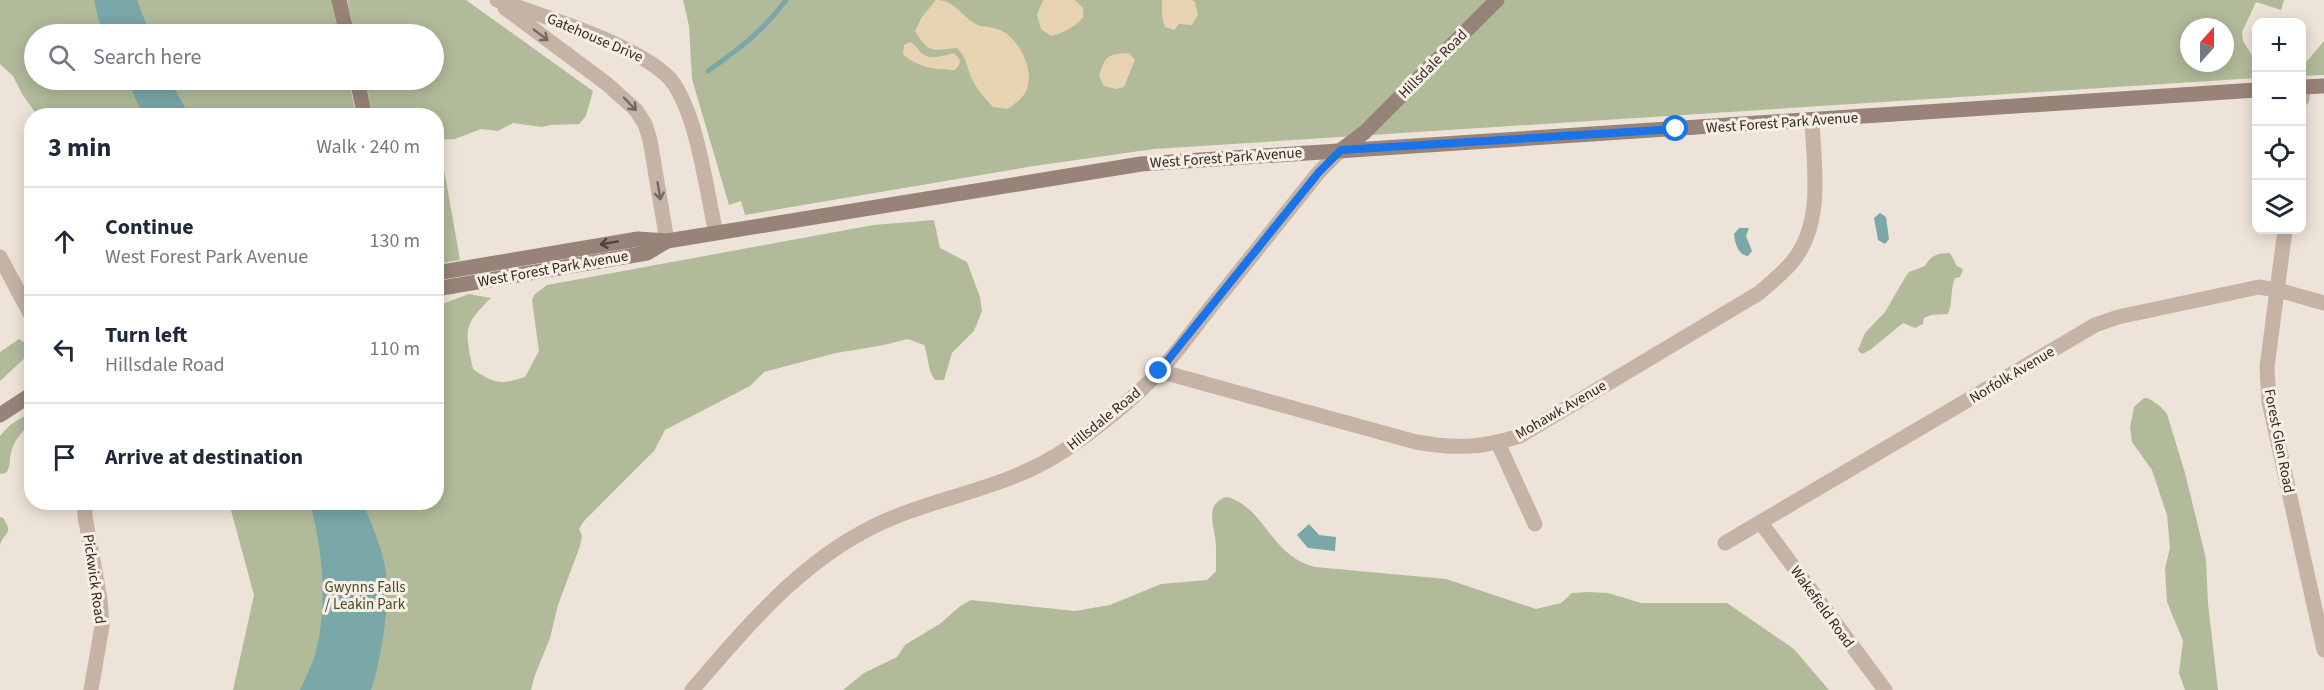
<!DOCTYPE html>
<meta charset="utf-8">
<style>
:root{--surface:#fff;--page:#f6f6f7;--text:#1f2937;--muted:#747a83;--line:#e0e1e3}
body{margin:0;font-family:"Source Sans 3",sans-serif;background:var(--page);color:var(--text)}
.controls{position:absolute;right:18px;top:18px;display:grid;overflow:hidden;border-radius:12px;box-shadow:0 3px 15px #0003}
.controls button{width:54px;height:54px;display:grid;place-items:center;padding:0;border:0;border-bottom:2px solid var(--line);background:var(--surface);color:var(--text);font:30px sans-serif}
.compass{position:absolute;left:2180px;top:18px;width:54px;height:54px;border-radius:50%;background:var(--surface);box-shadow:0 3px 15px #0003;rotate:21deg}
.stop{position:absolute;width:18px;height:18px;margin:-14px;border:4px solid #1a73e8;border-radius:50%;background:#fff}
.stop.end{background:#1a73e8;border-color:#fff;box-shadow:0 2px 6px #0008}
.list{margin:0;padding:0;list-style:none}
h2{display:flex;justify-content:space-between;align-items:center;height:78px;margin:0;padding:0 24px;font-size:26px}
h2 small{font-size:20px;font-weight:400;color:var(--muted)}
.list li{display:grid;grid-template-columns:39px 1fr auto;gap:18px;align-items:center;box-sizing:border-box;height:108px;padding:0 24px;border-top:2px solid var(--line)}
.list b{display:block;font-size:22px;white-space:nowrap}
.list p{margin:0;font-size:20px;white-space:nowrap;color:var(--muted)}
.list em{font-size:20px;font-style:normal;color:var(--muted)}
.icon{flex:none;width:33px;height:33px;fill:none;stroke:currentColor;stroke-width:2;stroke-linecap:round;stroke-linejoin:round}
.map{position:relative;flex:none;width:2324px;height:690px;overflow:hidden}
.search{position:absolute;background:var(--surface);box-shadow:0 3px 15px #0003;left:24px;top:24px;width:420px;height:66px;display:flex;align-items:center;gap:15px;box-sizing:border-box;padding:0 21px;border-radius:33px;color:var(--muted);font-size:22px}
.panel{position:absolute;background:var(--surface);box-shadow:0 3px 15px #0003;left:24px;top:108px;width:420px;height:402px;border-radius:24px}
.map>svg:first-child{display:block}
</style>
<div class="map">
<svg width="2324" height="690" viewBox="0 0 2324 690">
<rect width="100%" height="100%" fill="#eee3d8"/>
<!-- green -->
<g fill="#b1bb9a" fill-rule="evenodd">
<polygon points="0,0 333,0 340,34 34,34 34,80 349,80 356,115 37,115 22,94 13,76 0,64"/>
<polygon points="347,0 466,0 593,91 586,116 579,124 551,125 542,127 513,123 498,131 481,129 455,139 437,140 436,116 373,115 365,80 434,80 434,34 355,34"/>
<path d="M683,0h1601l-3,10 -25,-8 -14,30 1,9 13,21v16l-1102,71 -120,17 -289,49 -4,-14 -12,4 -37,-126 -3,-53zM2189,27h36v36h-36z"/>
<polygon points="2324,41 2324,75 2302,76 2302,67"/>
<polygon points="437,147 440,147 460,260 437,264"/>
<path d="M934,220l6,28 27,14 13,35 2,14 -8,20 -22,22 -8,27h-9c-8,-10 -6,-23 -11,-35l-16,-6 -24,6 -48,8 -72,19 -14,14 -85,44 -11,21 -70,70 -5,8 3,7 -2,10 -22,59 -8,33 -15,37 -4,15h-298l21,-95 -25,-92 207,-1 1,-196 32,-12 22,4c-29,28 -26,33 -18,71 21,15 28,16 52,8l14,-26 -7,-51 3,-6 12,-9 326,-60z"/>
<path d="M1950,253l7,13 6,3 -3,8 -5,1c-5,11 -2,24 -7,36l-17,1 -7,3 -1,6 -8,4 -12,-5 -33,27 -8,4 -4,-4 7,-17 20,-21 21,-36 3,-4 16,-6c6,-11 13,-13 25,-13z"/>
<polygon points="19,339 29,345 29,354 0,381 0,352"/>
<polygon points="2144,398 2148,398 2160,406 2167,414 2185,473 2206,559 2208,604 2218,690 2185,690 2179,673 2183,641 2167,602 2165,568 2170,548 2167,515 2152,470 2132,442 2130,427 2134,407"/>
<path d="M31,412v11c-9,9 -18,18 -20,30 -2,8 0,13 -5,20l-6,1v-38l10,-11z"/>
<path d="M1227,497c39,11 43,59 88,70l131,12 90,30 25,-6 11,-10 17,-1 19,1 33,10h86l67,46 35,41h-986l21,-17 33,-16 8,-12 36,-22 18,-16 12,-7 104,11 35,-6 51,-21 46,-4 9,-9c0,-8 0,-16 0,-24 0,-19 -14,-43 11,-50z"/>
<path d="M0,517l3,1c11,16 2,13 -3,27z"/>
</g>
<!-- sand -->
<g fill="#e7d3b1">
<path d="M936,0c18,0 24,14 38,23 7,5 18,3 26,7 19,8 37,43 25,63 -4,7 -11,11 -17,16l-15,-2c-8,-9 -16,-17 -21,-28 -6,-12 -5,-22 -15,-31 -25,2 -27,7 -42,-17l7,-14z"/>
<path d="M1043,0h32l8,8v10c-9,9 -19,15 -32,18l-10,-7 -4,-14z"/>
<polygon points="1162,0 1192,0 1195,2 1198,15 1192,25 1179,24 1174,30 1165,27 1162,16"/>
<path d="M910,42c7,3 8,9 14,13 8,5 22,0 30,-2l6,7 -1,5 -4,5c-18,0 -39,-3 -52,-16l1,-9z"/>
<path d="M1129,53l6,7 -11,27 -8,2 -12,-3 -5,-10c6,-20 8,-22 30,-23z"/>
</g>
<!-- water -->
<g fill="#7aa7a8">
<polygon points="94,0 137,0 150,34 106,34 99,21"/>
<polygon points="127,80 170,80 189,115 143,115"/>
<polygon points="1880,213 1886,217 1889,239 1885,244 1878,240 1874,218"/>
<path d="M1739,228h10l-3,8 6,15 -4,5c-10,-1 -13,-13 -14,-22z"/>
<path d="M310,503h53c10,25 23,53 24,80 1,32 -6,77 -16,107h-71c5,-11 11,-23 15,-35 13,-48 8,-104 -5,-152z"/>
<polygon points="1309,524 1319,535 1336,537 1335,551 1308,548 1297,535"/>
</g>
<g fill="none" stroke-linecap="round" stroke-linejoin="round">
<!-- stream -->
<path stroke="#7aa7a8" stroke-width="5" d="M708,71c31,-22 55,-40 78,-71"/>
<!-- street -->
<g stroke="#c5b3a6" stroke-width="15">
<path d="M497,0c43,15 152,48 177,84 24,36 32,105 42,149"/>
<polyline points="505,8 607,84 636,110 645,124 650,140 667,241"/>
<polyline points="2302,99 2303,87"/>
<polyline points="2285,230 2267,367 2269,402 2324,650"/>
<polyline points="0,257 32,317"/>
<path d="M1159,371l257,71c39,7 67,6 104,-6l239,-143c12,-10 24,-20 34,-32 31,-39 21,-94 19,-140"/>
<polyline points="1498,443 1535,524"/>
<polyline points="85,502 85,516 100,599 102,626 91,690"/>
<polyline points="1761,523 1885,690"/>
<polyline points="1725,543 2095,325 2118,317 2259,287 2278,290 2324,303"/>
<path d="M692,690c59,-68 115,-137 200,-172 59,-24 123,-33 176,-70 32,-22 63,-47 90,-75 23,-25 43,-55 65,-81 32,-40 64,-80 96,-120l22,-22"/>
</g>
<!-- secondary -->
<g stroke="#988378" stroke-width="15">
<polyline points="339,0 347,34"/>
<polyline points="357,80 365,116"/>
<polyline points="2302,87 2324,86"/>
<polyline points="1341,150 1365,132 1497,0"/>
<polyline points="436,273 638,239 667,241 1141,164 2256,90"/>
<polyline points="436,289 647,253 667,241"/>
<polyline points="0,415 32,394"/>
</g>
</g>
<!-- one-way arrows -->
<defs><path id="oneway-shaft" d="M-6 0H5M1.5-3L5.5 0L1.5 3" fill="none" stroke-width="1.6" stroke-linecap="round" stroke-linejoin="round" transform="scale(1.5)"/></defs>
<g stroke="#746760">
<use href="#oneway-shaft" transform="translate(541 35) rotate(37)"/>
<use href="#oneway-shaft" transform="translate(630 104) rotate(46)"/>
<use href="#oneway-shaft" transform="translate(659 191) rotate(81)"/>
</g>
<use stroke="#51443f" href="#oneway-shaft" transform="translate(609 243) rotate(170)"/>
<g fill="none" stroke-linecap="round" stroke-linejoin="round">
<!-- route -->
<polyline stroke="#1a73e8" stroke-width="8" points="1159,371 1319,172 1341,150 1676,129"/>
</g>
<g text-anchor="middle" dominant-baseline="central" stroke-width="6" stroke-linejoin="round" paint-order="stroke">
<!-- street labels -->
<g font-size="15" fill="#322926" stroke="#f7eee4">
<text transform="translate(595 38) rotate(23)">Gatehouse Drive</text>
<text transform="translate(1433 64) rotate(-45)">Hillsdale Road</text>
<text transform="translate(1782 123) rotate(-4)">West Forest Park Avenue</text>
<text transform="translate(1226 158) rotate(-4)">West Forest Park Avenue</text>
<text transform="translate(553 269) rotate(-10)">West Forest Park Avenue</text>
<text transform="translate(2012 375) rotate(-31)">Norfolk Avenue</text>
<text transform="translate(1561 410) rotate(-30)">Mohawk Avenue</text>
<text transform="translate(1104 419) rotate(-39)">Hillsdale Road</text>
<text transform="translate(2279 441) rotate(79)">Forest Glen Road</text>
<text transform="translate(94 579) rotate(82)">Pickwick Road</text>
<text transform="translate(1822 607) rotate(54)">Wakefield Road</text>
</g>
<!-- park labels -->
<g font-size="15" fill="#424d2c" stroke="#f7eee4">
<text x="365" y="587">Gwynns Falls<tspan x="365" dy="17">/ Leakin Park</tspan></text>
</g>
</g>
</svg>
<div class="controls">
<button>+</button>
<button>−</button>
<button><svg class="icon" aria-label="locate" viewBox="0 0 24 24"><circle cx="12" cy="12" r="6"/><path d="M12 2v4M12 18v4M2 12h4M18 12h4"/></svg></button>
<button><svg class="icon" aria-label="layers" viewBox="0 0 24 24"><path d="M12 4l9 5-9 5-9-5zM3 14l9 5 9-5"/></svg></button>
</div>
<svg class="compass" viewBox="-18 -18 36 36"><path d="M0-13l5 13h-10z" fill="#e53935"/><path d="M0 13l5-13h-10z" fill="#747a83"/></svg>
<div class="stop" style="left:1676px;top:129px"></div>
<div class="stop end" style="left:1159px;top:371px"></div>
<div class="search"><svg class="icon" aria-label="search" viewBox="0 0 24 24"><circle cx="10" cy="10" r="6"/><path d="M15 15l6 6"/></svg>Search here</div>
<section class="panel">
<h2>3 min<small>Walk · 240 m</small></h2>
<ul class="list">
<li><svg class="icon" aria-label="ahead" viewBox="0 0 24 24"><path d="M12 20V5M6 11l6-6 6 6"/></svg><div><b>Continue</b><p>West Forest Park Avenue</p></div><em>130 m</em></li>
<li><svg class="icon" aria-label="left" viewBox="0 0 24 24"><path d="M17 20v-9H6M10 6l-5 5 5 5"/></svg><div><b>Turn left</b><p>Hillsdale Road</p></div><em>110 m</em></li>
<li><svg class="icon" aria-label="arrive" viewBox="0 0 24 24"><path d="M6 21V4h12l-3 4 3 4H6"/></svg><div><b>Arrive at destination</b></div></li>
</ul>
</section>
</div>
